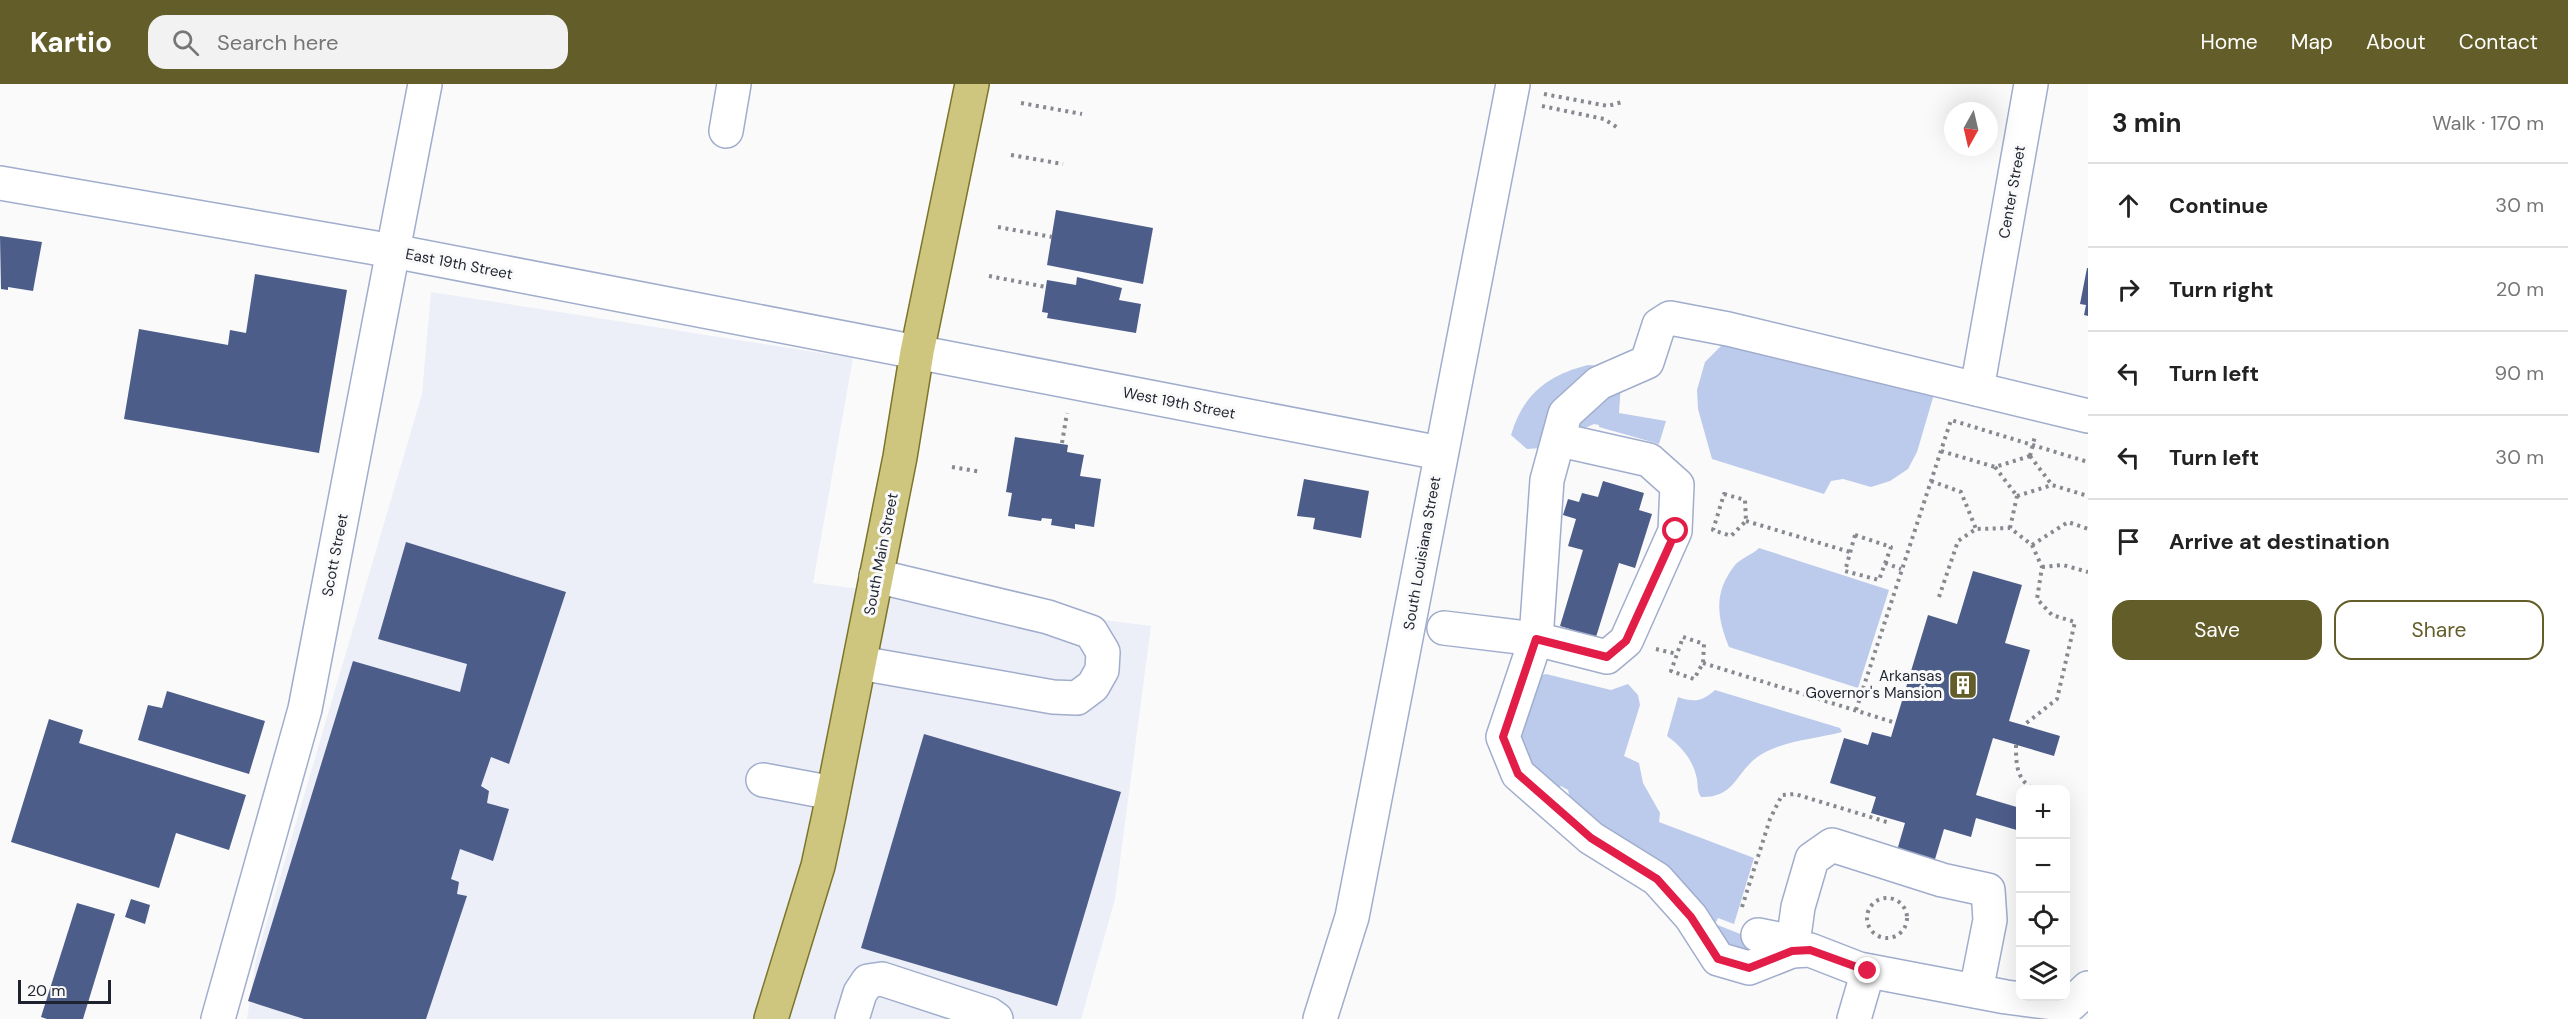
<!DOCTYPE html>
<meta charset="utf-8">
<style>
:root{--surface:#fff;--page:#f2f2f2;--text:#222;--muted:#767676;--line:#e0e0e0;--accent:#635d29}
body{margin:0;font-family:"DM Sans",sans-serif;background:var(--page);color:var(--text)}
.controls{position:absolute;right:18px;bottom:18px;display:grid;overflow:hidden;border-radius:12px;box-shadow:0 6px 24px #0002}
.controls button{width:54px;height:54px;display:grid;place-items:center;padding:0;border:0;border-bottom:2px solid var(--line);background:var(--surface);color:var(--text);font:30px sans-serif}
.compass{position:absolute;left:1944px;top:18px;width:54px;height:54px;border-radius:50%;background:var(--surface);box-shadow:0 6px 24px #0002;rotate:188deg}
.scale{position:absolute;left:18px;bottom:15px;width:93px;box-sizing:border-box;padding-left:6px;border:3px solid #1e232f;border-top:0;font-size:16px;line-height:21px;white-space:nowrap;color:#1e232f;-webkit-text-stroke:4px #fafafa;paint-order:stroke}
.stop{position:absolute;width:18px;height:18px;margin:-14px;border:4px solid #e11d48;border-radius:50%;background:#fff}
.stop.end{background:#e11d48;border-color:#fff;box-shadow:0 2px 6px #0008}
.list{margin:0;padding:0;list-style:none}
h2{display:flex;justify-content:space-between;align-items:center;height:78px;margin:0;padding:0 24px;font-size:26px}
h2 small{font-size:20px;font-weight:400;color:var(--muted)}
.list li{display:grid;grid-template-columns:39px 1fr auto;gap:18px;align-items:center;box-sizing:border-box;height:84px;padding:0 24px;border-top:2px solid var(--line)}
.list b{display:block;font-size:22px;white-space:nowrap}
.list em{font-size:20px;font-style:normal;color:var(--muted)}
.actions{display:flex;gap:12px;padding:18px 24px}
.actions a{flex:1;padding:14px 0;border:2px solid var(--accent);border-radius:18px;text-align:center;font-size:21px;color:var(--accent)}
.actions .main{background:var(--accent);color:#fff}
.icon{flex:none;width:33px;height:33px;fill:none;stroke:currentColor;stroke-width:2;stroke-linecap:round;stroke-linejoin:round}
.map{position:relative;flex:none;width:2088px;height:935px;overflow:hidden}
header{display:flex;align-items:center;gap:36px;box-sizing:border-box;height:84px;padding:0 30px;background:var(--accent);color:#fff}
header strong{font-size:28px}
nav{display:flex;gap:33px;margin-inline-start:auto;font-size:21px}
.search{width:420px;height:54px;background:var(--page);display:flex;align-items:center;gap:15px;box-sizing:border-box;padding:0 21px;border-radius:18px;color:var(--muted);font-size:22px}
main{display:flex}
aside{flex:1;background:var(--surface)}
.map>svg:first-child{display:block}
</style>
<header>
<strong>Kartio</strong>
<div class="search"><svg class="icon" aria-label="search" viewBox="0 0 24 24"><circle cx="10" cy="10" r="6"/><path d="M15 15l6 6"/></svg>Search here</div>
<nav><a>Home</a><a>Map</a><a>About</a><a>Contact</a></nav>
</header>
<main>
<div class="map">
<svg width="2088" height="935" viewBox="0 0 2088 935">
<rect width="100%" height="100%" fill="#fafafa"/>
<!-- built -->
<polygon fill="#eceff7" points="431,208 853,274 813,499 1151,542 1115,815 1081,935 247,935 256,875 422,310"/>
<!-- green -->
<g fill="#bccaeb">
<polygon points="1723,260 1937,300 1917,368 1908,385 1890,397 1871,403 1843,395 1831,397 1824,410 1712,375 1698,325 1697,306 1705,278"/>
<path d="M1588,281l14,1 -61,82 -14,1 -16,-14c12,-41 37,-60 77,-70z"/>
<polygon points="1621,299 1619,329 1666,337 1659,360 1599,343 1599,341 1594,340 1583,345 1578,342 1578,336"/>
<path d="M1759,464l130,42 -31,98 -129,-41c-12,-30 -16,-54 6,-82 6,-7 17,-10 24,-17z"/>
<polygon points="1546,590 1611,606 1628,600 1638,611 1640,621 1624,672 1639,679 1643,699 1660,729 1659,738 1754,774 1734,840 1718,834 1715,840 1748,853 1756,869 1735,865 1720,858 1571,720 1568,706 1561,702 1555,707 1529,685 1519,655 1539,592"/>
<path d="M1715,606l125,38 2,4c-27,7 -55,8 -80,22 -26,15 -25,44 -61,43 -4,-6 -3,-11 -4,-18 -4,-19 -15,-32 -30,-43l11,-39c16,6 25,4 37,-7z"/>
</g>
<!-- building -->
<g fill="#4d5d8a">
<polygon points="1056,126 1153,144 1143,200 1047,181"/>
<polygon points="0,152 42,158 33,207 8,203 8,206 1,205"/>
<polygon points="2087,184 2088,184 2088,232 2084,231 2086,221 2080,220"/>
<polygon points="255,190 347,206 319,369 124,335 139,245 228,261 230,246 246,249"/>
<polygon points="1077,193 1122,204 1119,216 1141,220 1136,249 1047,234 1048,229 1042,228 1047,196 1076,201"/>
<polygon points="1015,353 1068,361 1067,368 1084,371 1080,392 1101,395 1094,443 1075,440 1075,445 1051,441 1052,435 1042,434 1041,437 1008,432 1012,409 1006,408"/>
<polygon points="1304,395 1369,407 1361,454 1313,445 1315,434 1297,432"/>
<polygon points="1603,397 1644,409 1639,426 1652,430 1635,484 1619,479 1596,553 1560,542 1583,466 1568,462 1576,435 1563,431 1568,415 1579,418 1582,409 1598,413"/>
<polygon points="406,458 566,508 509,680 491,673 481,702 489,707 487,719 509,725 493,777 460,765 451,795 459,798 457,810 467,812 426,935 304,935 248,917 353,577 460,608 467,580 378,555"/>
<polygon points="1973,487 2022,501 2005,559 2030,566 2009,637 2060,652 2054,672 1993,654 1976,711 2020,724 2020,747 1976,734 1971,753 1944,745 1933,782 1896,770 1905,739 1871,729 1876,713 1830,699 1844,654 1868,661 1872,648 1891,653 1928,531 1957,540"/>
<polygon points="167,607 265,637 249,690 138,656 148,621 162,624"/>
<polygon points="49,635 83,646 79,659 246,711 229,766 176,749 159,804 11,758"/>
<polygon points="924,650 1121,708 1057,922 861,864"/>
<polygon points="131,815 150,821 145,840 125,833"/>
<polygon points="77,819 115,830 83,935 47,935 41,933"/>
</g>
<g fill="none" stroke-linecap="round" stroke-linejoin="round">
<!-- minor casing -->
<g stroke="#a1adcc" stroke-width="36">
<g id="minor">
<polyline points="726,47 734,0"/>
<polyline points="0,99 393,167 1440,369"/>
<polyline points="1977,305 2031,0"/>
<polyline points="2088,332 1728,245 1670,234 1659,241 1647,278 1599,299 1565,330 1547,396 1536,555 1503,653 1518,690 1591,754 1657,795 1691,833 1718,875 1749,884 1792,867 1810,866 1859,885 2006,913 2070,921 2088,904"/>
<polyline points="1444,544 1536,555 1607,573 1626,557 1675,447 1677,401 1649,376 1560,356"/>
<polyline points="860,579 1053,613 1077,614 1093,602 1102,586 1103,568 1091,548 1048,533 876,492"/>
<polyline points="763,696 833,709"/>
<polyline points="1758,851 1793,858"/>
<polyline points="1792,867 1798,823 1812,775 1832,761 1942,796 1988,806 1990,836 1976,907"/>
<polyline points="218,935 305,625 425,0"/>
<polyline points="852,935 860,909 868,897 882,895 989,930 996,935"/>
<polyline points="1320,935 1352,833 1513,0"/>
<polyline points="1854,935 1868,887"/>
</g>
</g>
<!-- major casing -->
<g stroke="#7b742a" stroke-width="36">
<polyline id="major" points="771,935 818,782 829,731 900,373 917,268 972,0"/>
</g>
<!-- path -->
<g stroke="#86898f" stroke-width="4" stroke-dasharray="3 4.5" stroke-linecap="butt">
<polyline points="1544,10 1608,22 1622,18"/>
<polyline points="1021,19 1082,30"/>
<polyline points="1542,22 1604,35 1618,44"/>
<polyline points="1011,71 1063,80"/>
<polyline points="998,143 1052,153"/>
<polyline points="989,192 1046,203"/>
<polyline points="1062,359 1067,329"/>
<polyline points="1941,367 1995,383 2030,372"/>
<polyline points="2030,372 2035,352"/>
<polyline points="2030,372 2052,401"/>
<polyline points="952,383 981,388"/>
<polyline points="1995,383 2017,412"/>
<polyline points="1931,397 1961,408 1976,445"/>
<polygon points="1724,410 1745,416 1746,437 1731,452 1713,446"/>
<polyline points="2017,412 2052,401 2088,412"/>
<polyline points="1746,437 1850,468"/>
<polyline points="2010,444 2017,412"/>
<polygon points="1855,451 1891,463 1879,496 1845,487"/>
<polyline points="2032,461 2068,438 2088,445"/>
<polyline points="1885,479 1901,485"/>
<polyline points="2042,483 2063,481 2088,488"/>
<polyline points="1939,513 1958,457 1976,445 2010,444 2032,461 2042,483 2037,515 2052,531 2075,538 2057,615 2024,641"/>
<polygon points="1683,553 1704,560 1703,579 1694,595 1671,587"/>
<polyline points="1656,565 1677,570"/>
<polyline points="1703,579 1896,639"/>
<polyline points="1856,626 1951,336 2088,378"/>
<path d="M2016,661c0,19 0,36 20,45"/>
<circle cx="1887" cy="834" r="20"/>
<polyline points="1742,823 1770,735 1782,711 1795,710 1890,739"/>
</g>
<!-- minor -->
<use href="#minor" stroke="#fff" stroke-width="33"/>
<!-- major -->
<use href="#major" stroke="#cec67e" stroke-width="33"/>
</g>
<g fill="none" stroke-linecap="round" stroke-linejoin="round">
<!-- route -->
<polyline stroke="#e11d48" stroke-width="8" points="1676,447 1626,557 1607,573 1536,555 1503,653 1518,690 1591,754 1657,795 1691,833 1718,875 1749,884 1792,867 1810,866 1868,887"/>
</g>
<!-- icons -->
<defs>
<g id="building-square" transform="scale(1.5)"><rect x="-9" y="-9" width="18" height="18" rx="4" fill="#635d29" stroke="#fafafa"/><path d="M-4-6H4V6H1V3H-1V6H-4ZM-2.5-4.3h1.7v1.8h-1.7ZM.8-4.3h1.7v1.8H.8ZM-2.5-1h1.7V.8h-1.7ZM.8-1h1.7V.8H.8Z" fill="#fff"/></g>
</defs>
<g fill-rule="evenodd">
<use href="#building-square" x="1963" y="601"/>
</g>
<g text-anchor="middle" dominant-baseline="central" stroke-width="6" stroke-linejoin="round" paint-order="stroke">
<!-- street labels -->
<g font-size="15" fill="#1e232f" stroke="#fafafa">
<text transform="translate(2012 108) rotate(-80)">Center Street</text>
<text transform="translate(459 180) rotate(11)">East 19th Street</text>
<text transform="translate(1179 319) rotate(11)">West 19th Street</text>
<text transform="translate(1422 469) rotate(-80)">South Louisiana Street</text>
<text transform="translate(881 470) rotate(-79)">South Main Street</text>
<text transform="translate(335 471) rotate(-79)">Scott Street</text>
</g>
<!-- poi labels -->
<g font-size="15" fill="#1e232f" stroke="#fafafa" text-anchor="end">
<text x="1942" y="592">Arkansas<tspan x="1942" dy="17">Governor's Mansion</tspan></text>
</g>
</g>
</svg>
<div class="controls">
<button>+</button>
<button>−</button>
<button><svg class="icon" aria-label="locate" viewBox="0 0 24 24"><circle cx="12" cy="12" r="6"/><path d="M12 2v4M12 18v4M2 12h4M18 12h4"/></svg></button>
<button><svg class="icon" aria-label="layers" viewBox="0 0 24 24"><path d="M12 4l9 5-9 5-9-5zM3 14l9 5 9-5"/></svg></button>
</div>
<svg class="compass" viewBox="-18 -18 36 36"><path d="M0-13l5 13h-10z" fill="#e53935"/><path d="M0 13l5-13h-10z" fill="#767676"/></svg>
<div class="scale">20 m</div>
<div class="stop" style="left:1676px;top:447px"></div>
<div class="stop end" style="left:1868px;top:887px"></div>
</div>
<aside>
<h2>3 min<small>Walk · 170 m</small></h2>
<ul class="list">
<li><svg class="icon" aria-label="ahead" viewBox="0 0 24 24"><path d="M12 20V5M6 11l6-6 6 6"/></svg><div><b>Continue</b></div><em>30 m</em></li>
<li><svg class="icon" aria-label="right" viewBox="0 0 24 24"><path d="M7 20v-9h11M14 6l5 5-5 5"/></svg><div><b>Turn right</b></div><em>20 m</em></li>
<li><svg class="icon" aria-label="left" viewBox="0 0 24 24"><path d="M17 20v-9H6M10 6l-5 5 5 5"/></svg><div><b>Turn left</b></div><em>90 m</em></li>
<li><svg class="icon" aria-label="left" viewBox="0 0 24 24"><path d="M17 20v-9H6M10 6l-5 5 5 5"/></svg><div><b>Turn left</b></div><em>30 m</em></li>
<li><svg class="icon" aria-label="arrive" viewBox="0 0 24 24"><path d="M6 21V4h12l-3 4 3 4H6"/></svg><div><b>Arrive at destination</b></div></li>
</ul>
<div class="actions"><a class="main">Save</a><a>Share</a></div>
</aside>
</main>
